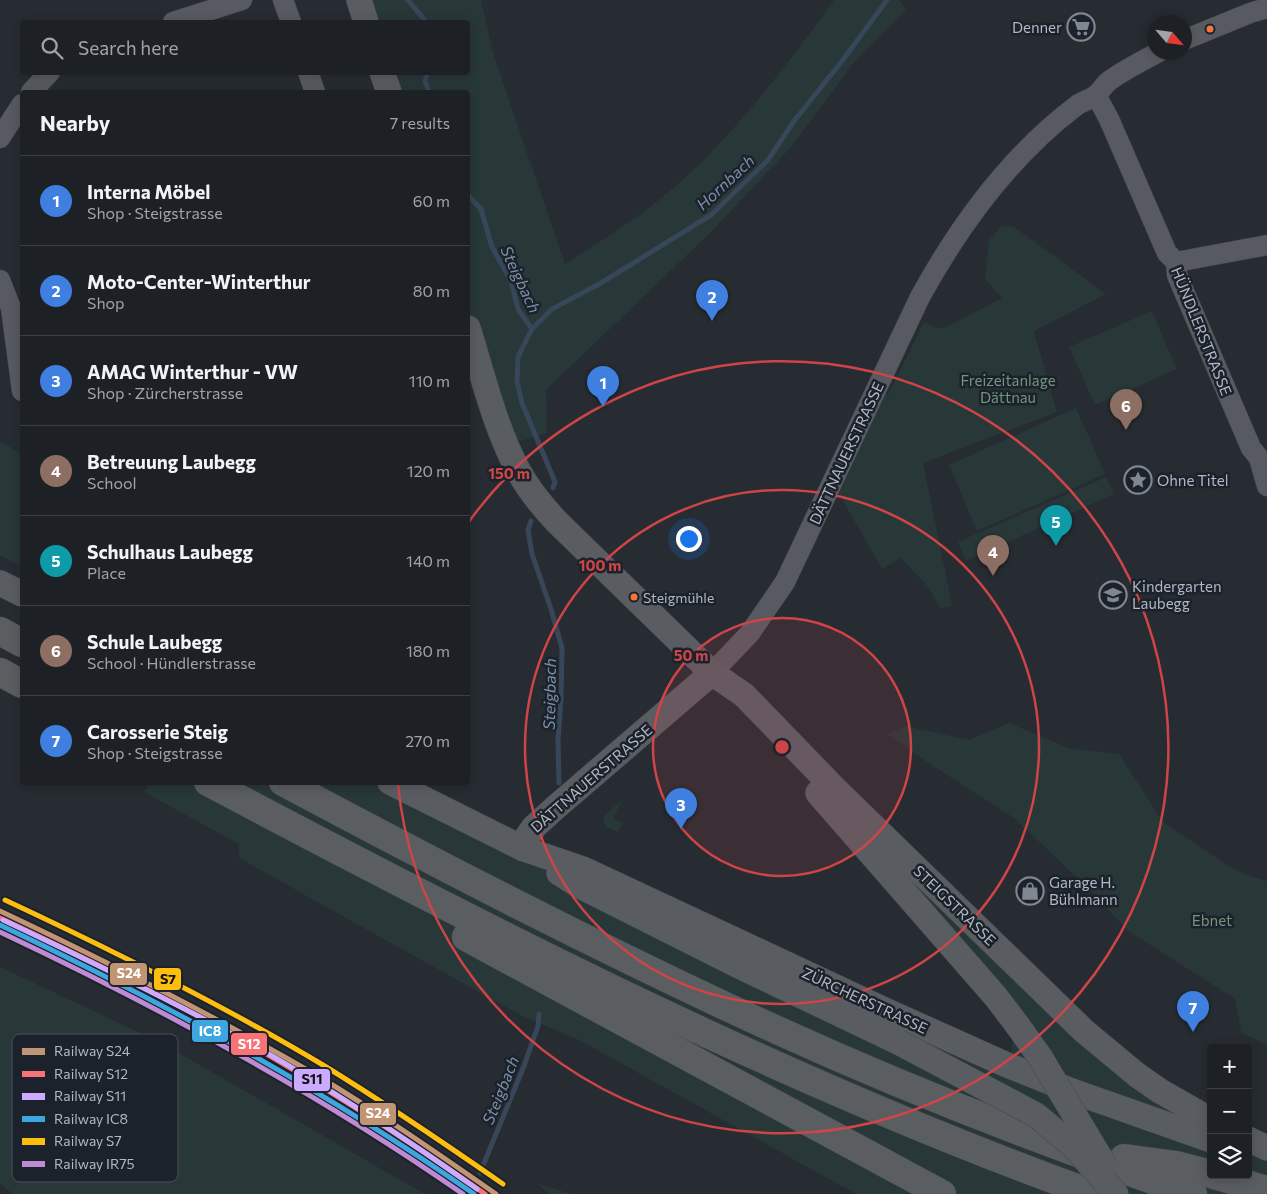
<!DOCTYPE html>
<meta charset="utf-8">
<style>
:root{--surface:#1d2126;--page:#2a2e32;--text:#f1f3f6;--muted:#a0a3a7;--line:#3b3e43;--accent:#818790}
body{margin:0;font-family:Commissioner,sans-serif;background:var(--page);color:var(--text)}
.controls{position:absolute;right:15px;bottom:15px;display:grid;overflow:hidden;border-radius:5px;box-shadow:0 2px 12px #0003}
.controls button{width:45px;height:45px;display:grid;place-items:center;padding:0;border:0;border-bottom:1px solid var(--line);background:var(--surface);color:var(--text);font:25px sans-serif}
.compass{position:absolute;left:1147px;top:15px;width:45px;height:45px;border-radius:50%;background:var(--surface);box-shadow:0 2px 12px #0003;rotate:118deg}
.you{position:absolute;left:688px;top:538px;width:18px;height:18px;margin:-12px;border:4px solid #fff;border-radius:50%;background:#1a73e8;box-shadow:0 0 0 8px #1a73e833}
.badge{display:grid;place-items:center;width:32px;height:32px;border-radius:50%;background:var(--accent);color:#fff;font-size:16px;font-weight:700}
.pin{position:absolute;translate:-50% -41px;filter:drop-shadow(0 1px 2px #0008)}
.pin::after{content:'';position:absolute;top:26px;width:18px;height:15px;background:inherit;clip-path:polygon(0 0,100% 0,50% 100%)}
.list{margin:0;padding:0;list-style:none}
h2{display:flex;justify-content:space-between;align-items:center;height:65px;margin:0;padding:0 20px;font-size:21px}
h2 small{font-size:16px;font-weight:400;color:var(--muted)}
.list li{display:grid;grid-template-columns:32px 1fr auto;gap:15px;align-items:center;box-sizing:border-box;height:90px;padding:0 20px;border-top:1px solid var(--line)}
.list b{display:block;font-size:19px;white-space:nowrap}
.list p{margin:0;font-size:16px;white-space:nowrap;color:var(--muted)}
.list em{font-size:16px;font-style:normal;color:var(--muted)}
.icon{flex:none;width:28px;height:28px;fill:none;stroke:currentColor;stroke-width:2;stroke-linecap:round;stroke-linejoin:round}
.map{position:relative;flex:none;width:1267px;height:1194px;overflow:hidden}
.search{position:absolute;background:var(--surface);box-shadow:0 2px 12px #0003;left:20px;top:20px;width:450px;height:55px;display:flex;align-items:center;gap:12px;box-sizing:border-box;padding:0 18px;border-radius:5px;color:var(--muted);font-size:19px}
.panel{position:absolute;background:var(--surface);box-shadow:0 2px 12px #0003;left:20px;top:90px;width:450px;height:695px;border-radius:5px}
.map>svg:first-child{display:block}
</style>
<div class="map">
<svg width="1267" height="1194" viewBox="0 0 1267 1194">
<rect width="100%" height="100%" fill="#272c32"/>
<!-- green -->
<g fill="#283738">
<path d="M359,0h122l12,53 72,211c36,-23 73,-46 106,-74 64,-55 113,-122 163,-190h65l7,10 -52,52 -61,83 -81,86 -166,159 1,43 -41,12 -38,-103v-250h-79l-7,-19 86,-1v-50h-102z"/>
<polygon points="1002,226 1013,226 1106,294 1034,331 1057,412 923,463 952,605 941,609 928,587 901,558 882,569 832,482 877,385 888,395 924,322 937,328 946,327 1002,298 985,279 989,240"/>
<polygon points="1152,311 1177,369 1095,405 1069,347"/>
<polygon points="1076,408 1105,474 977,531 949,465"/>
<polygon points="0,441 22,454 22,567 0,555"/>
<polygon points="1106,477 1114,494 966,561 958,542"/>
<polygon points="1009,723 1069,748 1119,754 1163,822 1232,868 1247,875 1267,881 1267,1046 1241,1032 1235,999 1127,930 1092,892 1014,818 933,766 887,734 905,726 969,740"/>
<polygon points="149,782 390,783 1007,1065 1018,1025 833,810 993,943 1211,1120 1211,1175 1248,1175 1248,1139 1267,1148 1267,1194 856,1194 579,1040 520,1015 239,858 239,844 144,792"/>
<polygon points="622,800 613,818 623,823 618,832 607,827 603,821 605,815"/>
<polygon points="0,967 132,1029 177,1052 425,1194 13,1194 0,1184"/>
<polygon points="536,1183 568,1193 570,1194 550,1194"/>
</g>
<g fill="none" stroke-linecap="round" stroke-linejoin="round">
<!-- stream -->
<g stroke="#384659" stroke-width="5">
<polyline points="408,0 426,22"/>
<polyline points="428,72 425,81 429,92"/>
<polyline points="468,195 481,209 492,247 511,281 518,309 532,329"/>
<polyline points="553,488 555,482 522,403 517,382 518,357 532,329 552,309 601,283 711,215 768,160 794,121 842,61 887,0"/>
<polyline points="531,521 528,530 532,554 551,609 562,648 561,699 558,740 559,783"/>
<polyline points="480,1173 524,1066 538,1026 539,1014"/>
</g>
<!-- minor casing -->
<g stroke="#43474b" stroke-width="21">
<g id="minor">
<polyline points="283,0 291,22"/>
<polyline points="173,22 242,0"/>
<polyline points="1184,40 1250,13 1267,8"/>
<polyline points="308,72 315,92"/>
<polyline points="31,92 50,72"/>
<polyline points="1096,95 1109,119 1167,253 1176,262 1177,275 1251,448 1259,458 1267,486"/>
<polyline points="0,138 22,104"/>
<polyline points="1176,262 1267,245"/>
<polyline points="0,280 11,308 22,391"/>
<path d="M712,673l38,-40 35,-51 135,-285c39,-71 90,-141 156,-191 6,-5 14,-6 20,-11 5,-4 8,-10 13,-14 15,-11 33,-20 50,-29"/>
</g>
</g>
<!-- major casing -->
<g stroke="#45484f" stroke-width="26">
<g id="major">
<polyline points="359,0 366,22"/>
<polyline points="382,72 389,92"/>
<path d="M468,328c15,48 27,100 51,144 10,18 23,34 37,49l156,152 32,22 92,95 248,241 53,44 23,16 51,29"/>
<polyline points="0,583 22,594"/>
<polyline points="390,782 524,849 583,869 889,1012 1007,1065 1072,1091 1211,1140"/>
<polyline points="818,793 996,997 1018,1026"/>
<polyline points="520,847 534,827 556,807 712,673"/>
<polyline points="559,873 578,885 739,966 898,1042"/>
<polyline points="1248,1139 1267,1148"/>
</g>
</g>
<!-- highway casing -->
<g stroke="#44484d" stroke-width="29">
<g id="highway">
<polyline points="0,631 22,643"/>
<polyline points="0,672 22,684"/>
<path d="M208,782c288,153 578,301 885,412"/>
<path d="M283,782c163,87 327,172 494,248 136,62 275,116 416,164"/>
<polyline points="466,937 942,1194"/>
<polyline points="1124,1158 1176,1165 1211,1174"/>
<polyline points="1214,1175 1267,1190"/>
</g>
</g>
<!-- minor -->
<use href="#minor" stroke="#575a60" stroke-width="20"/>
<!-- major -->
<use href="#major" stroke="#595d62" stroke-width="25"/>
<!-- highway -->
<use href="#highway" stroke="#5b5e61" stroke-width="28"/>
<!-- major-bridge casing -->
<g stroke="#45484f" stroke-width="26" stroke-linecap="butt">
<g id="major-bridge">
<polyline points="1018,1026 1040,1057 1105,1166"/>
<polyline points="898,1042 1036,1115 1073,1146 1116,1194"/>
</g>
</g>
<!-- major-bridge -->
<use href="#major-bridge" stroke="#595d62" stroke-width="25"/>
<!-- rail-1 casing -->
<g stroke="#1c222b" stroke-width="9">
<path id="rail-1" d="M0,911c108,51 213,104 316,164 62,37 121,78 180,119"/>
</g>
<!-- rail-2 casing -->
<g stroke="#1c222b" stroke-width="9">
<path id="rail-2" d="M0,918c85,40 170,81 253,128 80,46 157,95 232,148"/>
</g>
<!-- rail-3 casing -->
<g stroke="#1c222b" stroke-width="9">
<path id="rail-3" d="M3,920c89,42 178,85 264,133 72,41 142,88 210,136"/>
</g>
<!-- rail-4 casing -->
<g stroke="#1c222b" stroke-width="9">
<path id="rail-4" d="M0,925c165,78 324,164 474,269"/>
</g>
<!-- rail-5 casing -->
<g stroke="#1c222b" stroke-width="9">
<path id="rail-5" d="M5,900c109,51 216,104 318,165 62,38 121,78 180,119"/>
</g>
<!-- rail-6 casing -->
<g stroke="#1c222b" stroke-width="9">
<path id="rail-6" d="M0,932c161,76 317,160 463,262"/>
</g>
<!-- rail-1 -->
<use href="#rail-1" stroke="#c19473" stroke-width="5"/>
<!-- rail-2 -->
<use href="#rail-2" stroke="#f97277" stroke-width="5"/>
<!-- rail-3 -->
<use href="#rail-3" stroke="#caf" stroke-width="5"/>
<!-- rail-4 -->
<use href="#rail-4" stroke="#3ea6df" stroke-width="5"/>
<!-- rail-5 -->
<use href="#rail-5" stroke="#febe10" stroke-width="5"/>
<!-- rail-6 -->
<use href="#rail-6" stroke="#be8ad3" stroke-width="5"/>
</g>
<!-- distance rings -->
<circle cx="782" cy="747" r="129" fill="#cf4547" fill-opacity=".12"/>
<g fill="none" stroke="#cf4547" stroke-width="2.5">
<circle cx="782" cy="747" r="129"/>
<circle cx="782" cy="747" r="257"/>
<path d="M468 523A386 386 0 1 1 398 784"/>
</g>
<!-- icons -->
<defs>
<g id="supermarket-ring" transform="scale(1.4375)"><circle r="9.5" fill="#1c222b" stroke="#818790" stroke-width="1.5"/><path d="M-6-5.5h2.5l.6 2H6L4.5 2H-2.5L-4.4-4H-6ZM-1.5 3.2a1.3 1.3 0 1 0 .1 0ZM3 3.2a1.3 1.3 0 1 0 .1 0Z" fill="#818790"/></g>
<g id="sight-ring" transform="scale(1.4375)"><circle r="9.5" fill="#1c222b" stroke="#818790" stroke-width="1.5"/><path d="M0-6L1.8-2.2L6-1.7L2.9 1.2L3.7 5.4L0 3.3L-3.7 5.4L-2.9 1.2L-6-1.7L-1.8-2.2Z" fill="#818790"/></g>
<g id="school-ring" transform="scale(1.4375)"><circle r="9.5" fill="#1c222b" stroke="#818790" stroke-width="1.5"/><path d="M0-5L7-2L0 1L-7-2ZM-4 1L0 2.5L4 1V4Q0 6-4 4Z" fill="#818790"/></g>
<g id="shop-ring" transform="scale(1.4375)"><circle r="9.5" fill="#1c222b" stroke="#818790" stroke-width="1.5"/><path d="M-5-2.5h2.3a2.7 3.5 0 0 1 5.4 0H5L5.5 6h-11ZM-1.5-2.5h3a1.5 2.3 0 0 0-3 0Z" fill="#818790"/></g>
</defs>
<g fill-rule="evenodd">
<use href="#supermarket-ring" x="1081" y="27"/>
<use href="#sight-ring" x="1138" y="480"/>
<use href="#school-ring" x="1113" y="595"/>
<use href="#shop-ring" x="1030" y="891"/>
</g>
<!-- markers -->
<g fill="#f5763a" stroke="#1c222b" stroke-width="2">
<circle cx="1210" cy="29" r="4.5"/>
<circle cx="634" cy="597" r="4.5"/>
</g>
<g text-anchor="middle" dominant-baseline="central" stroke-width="5" stroke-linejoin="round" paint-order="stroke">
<!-- bus labels -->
<g font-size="14" fill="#b1b8c3" stroke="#1c222b" text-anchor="start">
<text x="643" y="597">Steigmühle</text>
</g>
<!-- poi labels -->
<g font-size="15" fill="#b1b8c3" stroke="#1c222b" text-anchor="start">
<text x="1062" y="27" text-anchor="end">Denner</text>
<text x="1157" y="480">Ohne Titel</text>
<text x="1132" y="586">Kindergarten<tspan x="1132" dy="17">Laubegg</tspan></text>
<text x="1049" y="882">Garage H.<tspan x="1049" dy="17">Bühlmann</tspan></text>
</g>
<!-- street labels -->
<g font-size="15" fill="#b1b8c3" stroke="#1c222b">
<text transform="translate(1202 331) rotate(68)">HÜNDLERSTRASSE</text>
<text transform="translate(846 453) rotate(-65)">DÄTTNAUERSTRASSE</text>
<text transform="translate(591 778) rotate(-41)">DÄTTNAUERSTRASSE</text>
<text transform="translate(955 905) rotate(44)">STEIGSTRASSE</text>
<text transform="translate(865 1000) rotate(25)">ZÜRCHERSTRASSE</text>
</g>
<!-- park labels -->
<g font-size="15" fill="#73967a" stroke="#1c222b">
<text x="1008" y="380">Freizeitanlage<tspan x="1008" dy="17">Dättnau</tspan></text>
<text x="1212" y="920">Ebnet</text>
</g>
<!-- water labels -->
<g font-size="16" font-style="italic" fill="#7c8fa8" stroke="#1c222b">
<text transform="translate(725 182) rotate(-43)">Hornbach</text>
<text transform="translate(521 279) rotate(65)">Steigbach</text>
<text transform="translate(549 694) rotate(-89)">Steigbach</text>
<text transform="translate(500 1090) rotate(-68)">Steigbach</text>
</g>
</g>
<!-- legend -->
<rect x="12" y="1034" width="166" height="148" rx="8" fill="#1c222b" stroke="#494f59" stroke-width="1"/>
<rect x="22" y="1048" width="23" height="7" fill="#c19473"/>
<rect x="22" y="1071" width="23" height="6" fill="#f97277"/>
<rect x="22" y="1093" width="23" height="7" fill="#caf"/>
<rect x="22" y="1116" width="23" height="6" fill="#3ea6df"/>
<rect x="22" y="1138" width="23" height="7" fill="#febe10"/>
<rect x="22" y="1161" width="23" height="6" fill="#be8ad3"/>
<g font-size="14" fill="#b1b8c3">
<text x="54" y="1056">Railway S24</text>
<text x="54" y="1079">Railway S12</text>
<text x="54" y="1101">Railway S11</text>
<text x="54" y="1124">Railway IC8</text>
<text x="54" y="1146">Railway S7</text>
<text x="54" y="1169">Railway IR75</text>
</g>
<circle cx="782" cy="747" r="8" fill="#cf4547" stroke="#1c222b" stroke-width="2.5"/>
<g font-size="15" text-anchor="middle" font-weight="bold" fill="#cf4547" stroke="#1c222b" stroke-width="5" stroke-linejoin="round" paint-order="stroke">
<text x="509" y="479">150 m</text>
<text x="600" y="571">100 m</text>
<text x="691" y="661">50 m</text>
</g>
<g stroke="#1c222b" stroke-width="2">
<rect x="109" y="962" width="39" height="24" rx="5" fill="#c19473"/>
<rect x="153" y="967" width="29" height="24" rx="5" fill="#febe10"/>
<rect x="191" y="1019" width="38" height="24" rx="5" fill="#3ea6df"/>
<rect x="230" y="1032" width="38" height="24" rx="5" fill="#f97277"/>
<rect x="293" y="1068" width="38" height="24" rx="5" fill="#caf"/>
<rect x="359" y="1102" width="38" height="24" rx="5" fill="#c19473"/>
</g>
<g font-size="14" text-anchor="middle" font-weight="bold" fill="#fff">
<text x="129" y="978">S24</text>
<text x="210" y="1036">IC8</text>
<text x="249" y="1049">S12</text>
<text x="378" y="1118">S24</text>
</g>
<g font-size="14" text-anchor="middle" font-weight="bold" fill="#111">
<text x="168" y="984">S7</text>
<text x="312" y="1084">S11</text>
</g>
</svg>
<div class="controls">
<button>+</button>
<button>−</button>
<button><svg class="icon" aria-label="layers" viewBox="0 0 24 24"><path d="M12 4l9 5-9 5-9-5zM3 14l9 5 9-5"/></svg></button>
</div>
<svg class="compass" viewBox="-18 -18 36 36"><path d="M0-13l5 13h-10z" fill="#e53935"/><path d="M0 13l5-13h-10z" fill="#a0a3a7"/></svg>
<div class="you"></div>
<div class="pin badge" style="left:603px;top:407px;background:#3f7fe0">1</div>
<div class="pin badge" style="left:712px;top:321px;background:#3f7fe0">2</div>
<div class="pin badge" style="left:681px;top:829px;background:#3f7fe0">3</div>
<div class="pin badge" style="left:993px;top:576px;background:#8d6e63">4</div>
<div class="pin badge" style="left:1056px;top:546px;background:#0f9aa8">5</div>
<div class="pin badge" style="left:1126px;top:430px;background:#8d6e63">6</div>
<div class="pin badge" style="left:1193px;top:1032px;background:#3f7fe0">7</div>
<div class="search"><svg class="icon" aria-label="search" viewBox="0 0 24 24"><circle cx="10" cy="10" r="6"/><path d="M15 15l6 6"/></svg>Search here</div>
<section class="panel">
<h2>Nearby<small>7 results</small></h2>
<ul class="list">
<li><span class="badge" style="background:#3f7fe0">1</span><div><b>Interna Möbel</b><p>Shop · Steigstrasse</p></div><em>60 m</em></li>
<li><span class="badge" style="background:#3f7fe0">2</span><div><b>Moto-Center-Winterthur</b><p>Shop</p></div><em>80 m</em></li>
<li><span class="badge" style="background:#3f7fe0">3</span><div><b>AMAG Winterthur - VW</b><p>Shop · Zürcherstrasse</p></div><em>110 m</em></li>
<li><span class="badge" style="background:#8d6e63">4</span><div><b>Betreuung Laubegg</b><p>School</p></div><em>120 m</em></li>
<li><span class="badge" style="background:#0f9aa8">5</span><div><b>Schulhaus Laubegg</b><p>Place</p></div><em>140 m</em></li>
<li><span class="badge" style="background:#8d6e63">6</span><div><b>Schule Laubegg</b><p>School · Hündlerstrasse</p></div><em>180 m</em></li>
<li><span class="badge" style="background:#3f7fe0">7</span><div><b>Carosserie Steig</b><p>Shop · Steigstrasse</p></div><em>270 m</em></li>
</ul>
</section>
</div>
